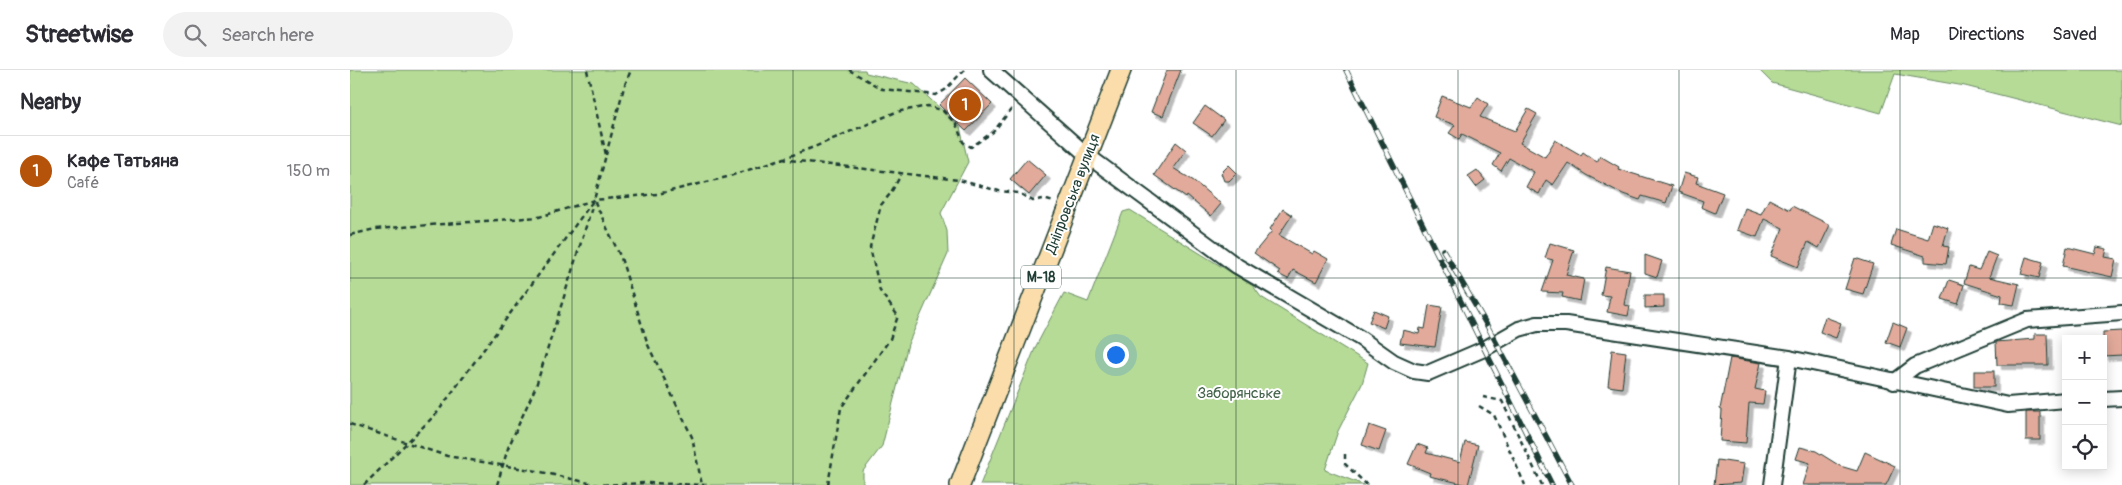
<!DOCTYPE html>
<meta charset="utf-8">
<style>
:root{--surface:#fff;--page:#f2f2f3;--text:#2b2b33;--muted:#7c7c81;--line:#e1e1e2;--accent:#b45309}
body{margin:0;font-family:Pangolin,sans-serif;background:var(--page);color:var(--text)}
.controls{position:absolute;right:15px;bottom:15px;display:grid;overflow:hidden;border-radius:0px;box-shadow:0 2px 12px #0003}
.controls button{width:45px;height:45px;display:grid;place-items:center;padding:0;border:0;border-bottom:1px solid var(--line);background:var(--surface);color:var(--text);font:25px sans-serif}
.you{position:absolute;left:765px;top:284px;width:18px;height:18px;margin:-12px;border:4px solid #fff;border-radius:50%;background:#1a73e8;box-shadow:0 0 0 8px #1a73e833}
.badge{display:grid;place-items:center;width:32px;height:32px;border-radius:50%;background:var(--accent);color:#fff;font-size:16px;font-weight:700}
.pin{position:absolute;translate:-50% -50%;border:2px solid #fff;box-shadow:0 1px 5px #0006}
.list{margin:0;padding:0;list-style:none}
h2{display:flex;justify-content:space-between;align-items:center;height:65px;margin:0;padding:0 20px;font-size:21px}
h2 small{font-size:16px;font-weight:400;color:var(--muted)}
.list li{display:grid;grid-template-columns:32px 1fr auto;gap:15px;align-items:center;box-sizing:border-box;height:70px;padding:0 20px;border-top:1px solid var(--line)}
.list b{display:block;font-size:19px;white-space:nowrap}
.list p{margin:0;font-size:16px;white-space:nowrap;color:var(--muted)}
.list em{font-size:16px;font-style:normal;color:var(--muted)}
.icon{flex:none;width:28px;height:28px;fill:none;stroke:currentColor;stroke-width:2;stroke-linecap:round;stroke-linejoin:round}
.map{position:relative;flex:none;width:1772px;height:415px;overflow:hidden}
header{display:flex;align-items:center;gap:30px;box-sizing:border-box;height:70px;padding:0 25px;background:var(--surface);border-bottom:1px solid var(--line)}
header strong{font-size:24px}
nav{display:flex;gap:28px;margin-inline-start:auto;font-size:18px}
.search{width:350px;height:45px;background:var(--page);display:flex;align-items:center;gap:12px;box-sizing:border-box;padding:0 18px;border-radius:28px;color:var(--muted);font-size:19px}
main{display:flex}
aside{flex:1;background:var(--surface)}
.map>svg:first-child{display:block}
</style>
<header>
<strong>Streetwise</strong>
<div class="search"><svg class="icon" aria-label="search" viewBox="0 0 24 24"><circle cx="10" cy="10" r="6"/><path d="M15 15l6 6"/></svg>Search here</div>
<nav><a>Map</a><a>Directions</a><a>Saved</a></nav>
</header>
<main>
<aside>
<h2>Nearby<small></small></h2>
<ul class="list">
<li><span class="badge">1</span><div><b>Кафе Татьяна</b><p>Café</p></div><em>150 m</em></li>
</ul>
</aside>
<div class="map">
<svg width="1772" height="415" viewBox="0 0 1772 415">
<defs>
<filter id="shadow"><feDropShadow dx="4.5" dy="4.5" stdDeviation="0" flood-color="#0004"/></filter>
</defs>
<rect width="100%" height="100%" fill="#fff"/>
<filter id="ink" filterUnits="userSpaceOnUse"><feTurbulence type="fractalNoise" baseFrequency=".02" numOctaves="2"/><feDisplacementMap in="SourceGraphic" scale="10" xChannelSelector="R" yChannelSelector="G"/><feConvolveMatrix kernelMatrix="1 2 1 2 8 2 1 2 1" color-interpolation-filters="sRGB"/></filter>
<g filter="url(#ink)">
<!-- green -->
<g fill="#b6db96" stroke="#6a8c65">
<polygon points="0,0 515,0 516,3 564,14 610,57 618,92 591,143 597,161 598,184 558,274 532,376 513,401 513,415 0,415"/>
<polygon points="1409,0 1772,0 1772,56 1615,16 1545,4 1531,43 1422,13"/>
<polygon points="780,140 903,216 911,227 1018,293 1012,314 988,361 975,400 1014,415 630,415 686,276 714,223 738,232 773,142"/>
</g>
<!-- building -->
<g fill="#e2aa9b" stroke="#1f3d34" filter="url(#shadow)">
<polygon points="817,0 831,0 813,46 801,42"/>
<polygon points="615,8 642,34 616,61 589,35"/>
<polygon points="1092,26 1121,37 1128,27 1138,34 1130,47 1165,61 1178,39 1187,44 1170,73 1195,87 1205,70 1231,85 1233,82 1247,92 1250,86 1269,97 1268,99 1322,116 1316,133 1292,126 1290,130 1273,124 1236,105 1218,93 1203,115 1196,110 1189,124 1176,117 1184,102 1159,88 1151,101 1143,95 1150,83 1112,64 1109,69 1099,63 1105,55 1084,47"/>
<polygon points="855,36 874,50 862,66 843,53"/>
<polygon points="826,72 836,80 823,98 844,111 871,134 861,146 837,126 836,128 828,122 804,105"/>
<polygon points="677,89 696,105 679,125 660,109"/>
<polygon points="879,95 887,103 879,111 874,111 871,103"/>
<polygon points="1127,100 1135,110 1126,117 1118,106"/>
<polygon points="1334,103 1348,107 1346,113 1373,123 1365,143 1351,137 1353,131 1328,122"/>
<polygon points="1419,129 1440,140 1442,136 1480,155 1469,178 1458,172 1448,197 1421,186 1433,158 1414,149 1407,167 1387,160 1395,138 1411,144"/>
<polygon points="933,139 942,145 929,165 962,184 964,181 978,189 966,212 943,200 938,209 928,204 930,201 904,183 922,161 920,159"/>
<polygon points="1583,153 1598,158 1593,176 1599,177 1596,194 1575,192 1575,186 1541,175 1546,159 1578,169"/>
<polygon points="1200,173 1224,180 1216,205 1234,209 1230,231 1212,227 1213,223 1192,222 1203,190 1195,188"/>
<polygon points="1717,177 1745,184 1747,177 1757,179 1755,187 1766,189 1762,207 1713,196"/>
<polygon points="1637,182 1647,186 1639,207 1669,214 1664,235 1651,233 1652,225 1614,213 1619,197 1629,200"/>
<polygon points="1295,185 1312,191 1307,207 1295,203"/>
<polygon points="1676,187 1693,192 1689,208 1671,204"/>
<polygon points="1505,188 1523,194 1513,224 1495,219"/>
<polygon points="1256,197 1280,201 1274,235 1280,236 1278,246 1257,242 1260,226 1251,225"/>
<polygon points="1599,210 1614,215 1608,234 1592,229"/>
<polygon points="1295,225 1314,225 1314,237 1295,238"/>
<polygon points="1079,235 1092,237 1085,277 1050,273 1053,260 1069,264 1070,258 1075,259"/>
<polygon points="1024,240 1038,246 1034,258 1019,252"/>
<polygon points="1475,247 1491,253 1486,268 1470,262"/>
<polygon points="1543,252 1557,258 1550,277 1536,272"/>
<polygon points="1772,261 1772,285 1753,286 1753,262"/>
<polygon points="1685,264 1697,264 1698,295 1647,295 1646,272 1685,269"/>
<polygon points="1262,280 1276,282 1272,318 1258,316"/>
<polygon points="1380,288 1411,293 1405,319 1415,321 1413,334 1399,333 1396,373 1370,371 1372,340 1370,339"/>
<rect x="1624" y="301" width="20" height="16"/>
<rect x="1676" y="342" width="14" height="28"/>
<polygon points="1019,355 1036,361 1029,381 1012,375"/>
<polygon points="1115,372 1128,375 1118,415 1079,406 1080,403 1058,394 1067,374 1078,378 1076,383 1110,392"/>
<polygon points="1450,377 1466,381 1490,396 1507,401 1515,382 1545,396 1536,415 1453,415 1460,393 1446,389"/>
<polygon points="1367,390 1394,394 1391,413 1364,415"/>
</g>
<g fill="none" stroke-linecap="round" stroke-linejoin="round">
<!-- minor casing -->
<g stroke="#1f3d34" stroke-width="18">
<g id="minor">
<polyline points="641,0 738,86 887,196 1010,268 1044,292 1064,301 1078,303 1134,279 1169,259 1187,254 1216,254 1439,288 1658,335 1716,330"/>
<polyline points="1544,312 1565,296 1677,250 1772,243"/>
<polyline points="1753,329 1772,328"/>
<polyline points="1422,415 1439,288"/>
</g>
</g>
<!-- highway casing -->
<g stroke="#1f3d34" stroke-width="22">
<polyline id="highway" points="610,415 771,0"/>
</g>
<!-- path -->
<g stroke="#1f3d34" stroke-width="2.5" stroke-dasharray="5 4" stroke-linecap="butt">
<polyline points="237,0 256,85 244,130 271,188 298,275 342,367 352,415"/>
<polyline points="499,0 532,19 586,25 595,20 614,0"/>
<polyline points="256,85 274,17 281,0"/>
<polyline points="432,89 464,77 546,42 578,36 593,41 606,54 613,72 621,77 643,62 664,36"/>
<polyline points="0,165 25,159 189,147 244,130 308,124 377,107 431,89 609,110 649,121 669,123 683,131 693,129 704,132"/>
<polyline points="1133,327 1152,331 1192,415"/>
<polyline points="1129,336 1144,345 1175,415"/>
<polyline points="0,354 97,386 187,401 248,415 297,413 357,415"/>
<polyline points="995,384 995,394 1017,415"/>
<polyline points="14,415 87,343 243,131"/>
<polyline points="147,415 158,378 186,316 243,134"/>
<polyline points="478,415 491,338 540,269 548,246 530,221 520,177 531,135 540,124 551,105"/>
</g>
<!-- minor -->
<use href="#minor" stroke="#fff" stroke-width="14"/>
<!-- highway -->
<use href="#highway" stroke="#faddab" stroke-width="19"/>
<!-- rail casing -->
<g stroke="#1f3d34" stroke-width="5.5">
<g id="rail">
<polyline points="996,0 1202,415"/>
<polyline points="1093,180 1139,259 1222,415"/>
</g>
</g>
<!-- rail -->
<use href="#rail" stroke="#fff" stroke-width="4" stroke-dasharray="11" stroke-linecap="butt"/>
</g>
</g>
<!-- grid -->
<path fill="none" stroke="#1f3d34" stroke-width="1" stroke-opacity="0.55" d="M222,0v415M443,0v415M664,0v415M886,0v415M1108,0v415M1329,0v415M1550,0v415M0,208h1772"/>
<g text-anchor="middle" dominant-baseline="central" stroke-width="4" stroke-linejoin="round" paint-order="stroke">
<!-- shield labels -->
<rect fill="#fff" stroke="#627771" stroke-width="1" x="671" y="195.5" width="40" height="23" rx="4"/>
<g font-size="14" font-weight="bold" fill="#1f3d34">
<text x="691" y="207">М-18</text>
</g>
<!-- street labels -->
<g font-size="15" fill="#1f3d34" stroke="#fff">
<text transform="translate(723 124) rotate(-69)">Дніпровська вулиця</text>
</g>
<!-- park labels -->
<g font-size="15" fill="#45644c" stroke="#fff">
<text x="889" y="323">Заборянське</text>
</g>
</g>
</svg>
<div class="controls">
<button>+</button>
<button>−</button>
<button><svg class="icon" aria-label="locate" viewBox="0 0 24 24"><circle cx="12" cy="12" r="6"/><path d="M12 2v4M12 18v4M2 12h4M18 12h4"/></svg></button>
</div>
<div class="you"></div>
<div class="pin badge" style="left:615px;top:35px">1</div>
</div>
</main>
